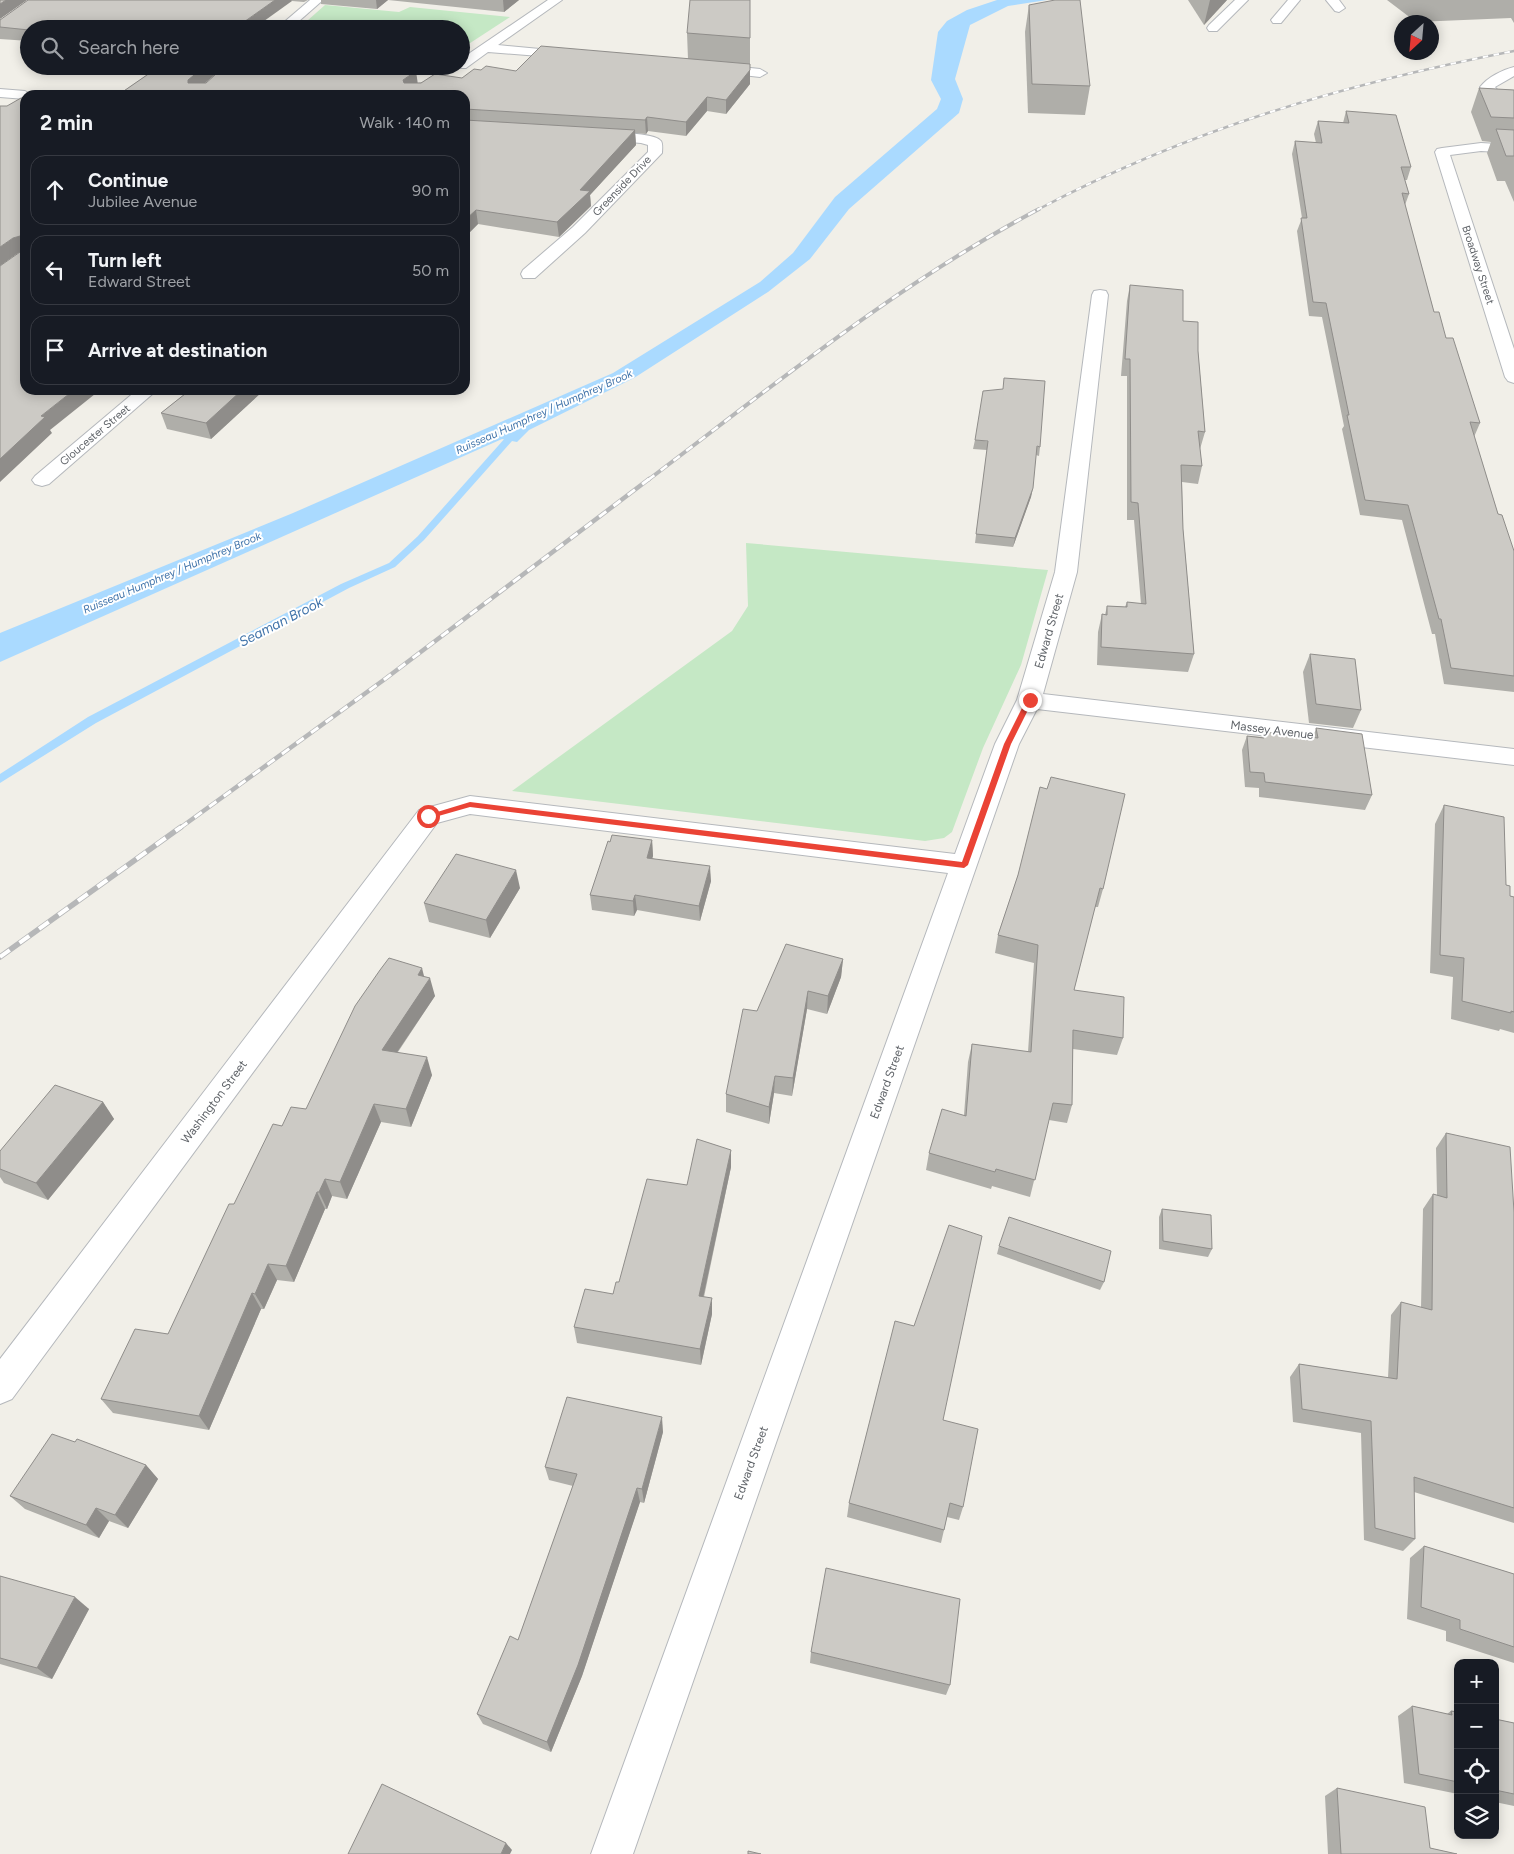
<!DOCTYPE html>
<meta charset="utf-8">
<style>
:root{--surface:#171b24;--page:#242831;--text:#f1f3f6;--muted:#9ea1a6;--line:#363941}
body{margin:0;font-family:Figtree,sans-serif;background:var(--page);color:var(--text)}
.controls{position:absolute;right:15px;bottom:15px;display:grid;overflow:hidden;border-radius:10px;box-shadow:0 2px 12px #0003}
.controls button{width:45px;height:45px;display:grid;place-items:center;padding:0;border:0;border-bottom:1px solid var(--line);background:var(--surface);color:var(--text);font:25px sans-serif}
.compass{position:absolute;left:1394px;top:15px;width:45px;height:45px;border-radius:50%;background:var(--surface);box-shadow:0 2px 12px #0003;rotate:206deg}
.stop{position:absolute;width:15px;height:15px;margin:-11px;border:4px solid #ea4335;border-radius:50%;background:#fff}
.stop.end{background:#ea4335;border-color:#fff;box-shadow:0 1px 5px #0008}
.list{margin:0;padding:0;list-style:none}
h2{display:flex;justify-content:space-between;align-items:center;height:65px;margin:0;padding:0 20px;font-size:21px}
h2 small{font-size:16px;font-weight:400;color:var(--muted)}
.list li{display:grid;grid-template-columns:32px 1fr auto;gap:15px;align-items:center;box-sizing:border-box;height:70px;margin:0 10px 10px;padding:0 10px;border:1px solid var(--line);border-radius:15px}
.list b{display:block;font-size:19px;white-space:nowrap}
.list p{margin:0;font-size:16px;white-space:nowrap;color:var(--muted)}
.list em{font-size:16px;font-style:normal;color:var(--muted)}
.icon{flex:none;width:28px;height:28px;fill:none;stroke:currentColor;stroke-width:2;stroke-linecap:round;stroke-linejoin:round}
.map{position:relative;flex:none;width:1514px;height:1854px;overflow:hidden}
.search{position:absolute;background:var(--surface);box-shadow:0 2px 12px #0003;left:20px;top:20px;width:450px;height:55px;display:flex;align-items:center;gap:12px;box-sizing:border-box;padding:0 18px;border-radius:28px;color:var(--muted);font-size:19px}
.panel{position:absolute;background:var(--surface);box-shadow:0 2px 12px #0003;left:20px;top:90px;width:450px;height:305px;border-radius:15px}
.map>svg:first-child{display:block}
</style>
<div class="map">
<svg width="1514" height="1854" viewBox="0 0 1514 1854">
<rect width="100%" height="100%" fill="#f1efe8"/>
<!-- green -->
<g fill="#c5e8c5">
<polygon points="325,5 399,12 410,7 510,17 461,49 461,29 298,29"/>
<polygon points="746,543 1048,570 1021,665 983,748 952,832 944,838 925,841 512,791 732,631 748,606"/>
</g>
<!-- water -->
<polygon fill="#aadaff" points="997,0 1047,0 1008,6 970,25 955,79 963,99 959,113 849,209 810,259 768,292 634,378 529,430 517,442 502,439 0,662 0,633 293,513 613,373 760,282 793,253 835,197 937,109 941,99 931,80 938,32 947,21 967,10"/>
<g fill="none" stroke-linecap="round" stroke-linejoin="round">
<!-- stream -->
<polygon fill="#aadaff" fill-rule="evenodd" points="518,426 521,427 521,431 424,540 395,567 349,588 96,723 0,783 0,774 88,717 341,584 389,563 418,536 515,427"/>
<!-- minor casing -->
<g stroke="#b5b8bc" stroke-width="2">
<g id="minor">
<polygon points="310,0 323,0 290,29 276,29"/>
<polygon points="548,0 562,0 498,45 572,52 577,53 579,56 577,59 488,52 466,68 456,68 455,66 461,66 461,59"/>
<polygon points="1235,0 1248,0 1217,31 1209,31 1207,28 1209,25"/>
<polygon points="1288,0 1300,0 1281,23 1273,23 1271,20"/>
<polygon points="1326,0 1339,0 1345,8 1339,12 1335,11"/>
<polygon points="712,64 760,69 767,73 760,77 707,71 705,68"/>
<path d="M1514,67v9l-19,11 4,5 15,2v8l-24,-3 -10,-12c8,-10 22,-17 34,-20z"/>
<polygon points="0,89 25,91 32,95 25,95 25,99 0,97"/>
<path d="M599,132c12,1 55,0 62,9 2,3 1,9 1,12l-77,80 -50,45h-12l-2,-4 2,-4 50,-43 75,-75v-7l-7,-2 -47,-4 -2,-3 2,-3z"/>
<polygon points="1481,143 1514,145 1514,153 1481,151 1450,155 1514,349 1514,383 1508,381 1505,377 1435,152 1437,149 1442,148"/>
<polygon points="1100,290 1106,291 1108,295 1077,572 1043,694 1514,749 1514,765 1037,709 1019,744 633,1854 591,1854 948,873 470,814 437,823 12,1399 0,1404 0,1359 419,810 470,796 955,854 995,744 1017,700 1055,572 1092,295 1094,291"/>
<polygon points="137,390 157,390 49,484 42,486 35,484 32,480 35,476"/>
</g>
</g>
<!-- minor -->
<use href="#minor" fill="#fff" fill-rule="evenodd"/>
<!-- rail-far3 casing -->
<g stroke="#b6b7b8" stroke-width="2.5">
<path id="rail-far3" d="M1037,210c153,-81 307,-126 477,-159"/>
</g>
<!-- rail-far2 casing -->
<g stroke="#b6b7b8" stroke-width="4">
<path id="rail-far2" d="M648,480c126,-95 251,-197 391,-271"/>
</g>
<!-- rail-far1 casing -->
<g stroke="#b6b7b8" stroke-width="4.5">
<polyline id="rail-far1" points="180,828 385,679 649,479"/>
</g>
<!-- rail casing -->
<g stroke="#b6b7b8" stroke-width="5.5">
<polyline id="rail" points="0,957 181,827"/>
</g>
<!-- rail-far3 -->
<use href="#rail-far3" stroke="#fff" stroke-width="2" stroke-dasharray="5.5" stroke-linecap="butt"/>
<!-- rail-far2 -->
<use href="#rail-far2" stroke="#fff" stroke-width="2.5" stroke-dasharray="8" stroke-linecap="butt"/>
<!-- rail-far1 -->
<use href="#rail-far1" stroke="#fff" stroke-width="3" stroke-dasharray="9" stroke-linecap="butt"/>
<!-- rail -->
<use href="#rail" stroke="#fff" stroke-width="4" stroke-dasharray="12" stroke-linecap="butt"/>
</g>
<!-- wall -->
<g fill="#afaea9">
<polygon points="28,0 308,0 304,2 292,1 29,29 29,41 0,39 0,20"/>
<polygon points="321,0 519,0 504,12 388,0 377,9 321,4"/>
<polygon points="750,0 750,84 726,114 707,111 686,136 648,131 646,134 635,133 636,145 590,195 591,206 559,237 478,224 465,237 465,95 118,95 160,66 225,66 205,83 417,83 462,78 481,70 516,71 688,59 687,33"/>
<polygon points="1188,0 1227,0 1204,25"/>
<polygon points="1387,0 1514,0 1514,23 1511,18 1416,22"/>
<polygon points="1029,5 1090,86 1085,115 1028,113 1025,32"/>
<polygon points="1479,88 1514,90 1514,202 1505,181 1497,181 1487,153 1491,142 1482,141 1471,112"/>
<polygon points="1346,111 1411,167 1407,180 1405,180 1409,194 1405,205 1434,312 1446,338 1480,423 1474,437 1498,514 1514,551 1514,692 1444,684 1435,634 1432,634 1402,520 1360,515 1342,429 1344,426 1322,317 1309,316 1297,231 1302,218 1292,154 1295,141 1316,143 1314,134 1318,121 1343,123"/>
<polygon points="1130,285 1183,321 1198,351 1205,432 1200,449 1202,466 1198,484 1182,482 1183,529 1194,654 1188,672 1097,665 1098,632 1102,614 1105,615 1107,606 1125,607 1127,602 1141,604 1134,520 1127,520 1127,376 1121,376 1127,301"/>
<polygon points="190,390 264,390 211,439 167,429 161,413"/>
<polygon points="975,440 1040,447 1039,456 1036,455 1031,497 1013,547 975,543 987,450 973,449"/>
<polygon points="1310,654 1361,710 1353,728 1309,723 1303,672"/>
<polygon points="1316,728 1372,795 1365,810 1259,797 1259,788 1245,787 1242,750 1247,736 1262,737 1263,732 1313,738"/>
<polygon points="1444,805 1506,885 1510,896 1514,897 1514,1033 1500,1029 1499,1031 1451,1019 1453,977 1430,973 1435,824"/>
<polygon points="652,840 653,856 652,858 711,881 700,921 637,910 634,916 592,910 590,895 610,842"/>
<polygon points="1018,875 1103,889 1098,907 1095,907 1074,990 1123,1038 1117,1055 1073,1049 1072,1105 1067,1123 1049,1120 1030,1197 992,1186 991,1189 926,1170 929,1153 964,1115 968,1062 972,1044 1028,1052 1034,963 995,953 998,935"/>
<polygon points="520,888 490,938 429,922 424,903"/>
<polygon points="843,959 841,977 827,1014 807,1009 792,1096 774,1093 769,1124 726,1112 726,1094 757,1011"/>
<polygon points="424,977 435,996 398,1052 432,1075 411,1127 381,1122 347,1199 332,1196 327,1209 325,1209 294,1282 277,1280 264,1309 261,1309 209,1430 113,1413 101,1399 168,1334 234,1204 282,1126 306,1109"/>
<polygon points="103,1102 114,1119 48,1200 4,1183 0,1177 0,1151"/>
<polygon points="1446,1133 1514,1212 1514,1523 1414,1492 1415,1539 1403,1551 1364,1540 1361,1433 1293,1422 1290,1377 1299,1364 1388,1378 1391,1315 1401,1302 1421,1308 1423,1209 1433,1194 1437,1195 1436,1148"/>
<polygon points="731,1150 731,1167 704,1297 712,1314 701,1365 577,1343 574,1327 613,1294 619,1282 687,1185"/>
<polygon points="1162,1209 1212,1249 1208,1257 1159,1249 1159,1217"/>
<polygon points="999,1246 1104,1282 1100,1290 997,1254"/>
<polygon points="943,1420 963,1507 959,1520 947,1517 941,1543 847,1517 849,1503"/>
<polygon points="663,1432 644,1503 640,1502 582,1676 551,1752 483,1724 477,1714 518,1640 573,1486 549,1480 545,1467"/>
<polygon points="75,1442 146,1465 158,1479 128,1528 109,1521 99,1538 25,1509 10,1496"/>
<polygon points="1424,1546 1514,1574 1514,1663 1446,1641 1446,1631 1407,1619 1410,1558"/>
<polygon points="0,1576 89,1609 52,1679 0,1664"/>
<polygon points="811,1652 950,1685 946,1695 810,1663"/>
<polygon points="1412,1706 1447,1714 1451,1711 1458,1712 1458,1794 1404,1783 1398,1716"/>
<polygon points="1495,1719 1514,1723 1514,1806 1495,1802"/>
<polygon points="1337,1788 1430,1848 1457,1854 1328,1854 1325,1796"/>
</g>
<!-- shaded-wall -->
<g fill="#8f8d8a">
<polygon points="6,0 27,0 0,19 0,4"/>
<polygon points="275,0 291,0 292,1 253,29 234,29"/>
<polygon points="376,0 388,0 377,9"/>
<polygon points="503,0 519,0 504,12"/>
<polygon points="1210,0 1227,0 1204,25"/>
<polygon points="205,66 225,66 192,94 188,83 188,80"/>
<polygon points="750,70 750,84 726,114 726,100"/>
<polygon points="416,71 418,85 405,93 403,80"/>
<polygon points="707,97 707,111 686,136 686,122"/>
<polygon points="647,117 648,131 646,134 645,120"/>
<polygon points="635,130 636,145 590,195 591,206 559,237 557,222 580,190"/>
<polygon points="476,210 478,224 465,237 465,220"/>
<polygon points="20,236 25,252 18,253 0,266 0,247 13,238"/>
<polygon points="74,390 100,390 50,430 52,433 0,482 0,459 41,416"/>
<polygon points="242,390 264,390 211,439 206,423"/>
<polygon points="1033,488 1031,497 1013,547 1015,538"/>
<polygon points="652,840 653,856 648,873 647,858"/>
<polygon points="710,866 711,881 700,921 699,906"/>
<polygon points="516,870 520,888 490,938 486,920"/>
<polygon points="635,895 637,910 634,916 633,901"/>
<polygon points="843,959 841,977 827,1014 828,996"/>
<polygon points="422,968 426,984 430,978 435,996 387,1067 382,1050 418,975"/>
<polygon points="808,991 807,1009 792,1096 793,1078"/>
<polygon points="427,1057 432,1075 411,1127 406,1109"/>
<polygon points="775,1076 774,1093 769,1124 769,1107"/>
<polygon points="103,1102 114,1119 48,1200 36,1183"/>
<polygon points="374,1104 381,1122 347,1199 340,1182"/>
<polygon points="731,1150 731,1167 700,1312 699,1296"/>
<polygon points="325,1179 332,1196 327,1209 319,1192"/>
<polygon points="317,1192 325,1209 294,1282 286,1266"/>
<polygon points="268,1264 277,1280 264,1309 255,1294"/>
<polygon points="252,1293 261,1309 209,1430 199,1416"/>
<polygon points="712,1298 712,1314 701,1365 700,1349"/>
<polygon points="662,1417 663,1432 644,1503 642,1489"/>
<polygon points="146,1465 158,1479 128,1528 115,1515"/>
<polygon points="637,1488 640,1502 582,1676 551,1752 547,1742"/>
<polygon points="96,1508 109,1521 99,1538 86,1525"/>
<polygon points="75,1597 89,1609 52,1679 37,1668"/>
<polygon points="506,1843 512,1850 510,1854 501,1854"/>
</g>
<!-- building -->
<g fill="#cccac5" stroke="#8f8d8a">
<polygon points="0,0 6,0 0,4"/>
<polygon points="28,0 275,0 234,29 29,29 29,30 0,27 0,20"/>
<polygon points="690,0 750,0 750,38 687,33"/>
<polygon points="1055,0 1080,0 1090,86 1032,84 1029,5"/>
<polygon points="541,46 750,64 750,70 726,100 707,97 686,122 647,117 645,120 465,109 465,95 118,95 160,66 205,66 188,80 188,83 206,83 225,66 380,66 416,71 403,80 404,83 421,83 435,74 462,78 474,69 481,70 486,66 516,71"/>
<polygon points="1479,88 1514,90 1514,118 1491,117"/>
<polygon points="21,98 25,98 25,390 74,390 41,416 45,417 0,459 0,266 20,252 20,236 13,238 0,247 0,106 7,106"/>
<polygon points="1346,111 1396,115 1411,167 1401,167 1409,194 1402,193 1434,312 1439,312 1446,338 1453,338 1480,423 1470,422 1498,514 1502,515 1514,551 1514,676 1451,668 1441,619 1439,619 1408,505 1365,500 1347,415 1349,415 1326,303 1313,302 1301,218 1307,218 1295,141 1322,143 1318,121 1349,123"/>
<polygon points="465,120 635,130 580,190 590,191 557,222 476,210 465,220"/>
<polygon points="1496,129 1514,130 1514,156 1506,156"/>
<polygon points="1130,285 1183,290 1183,321 1198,322 1198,351 1205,432 1198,431 1202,466 1181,465 1183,529 1194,654 1101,647 1102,614 1107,615 1107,606 1127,607 1127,602 1146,604 1138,503 1131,502 1130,359 1125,359"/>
<polygon points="1004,378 1045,381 1040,447 1037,446 1033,488 1015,538 976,534 988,441 975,440 983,391 1003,389"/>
<polygon points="190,390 242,390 206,423 161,413"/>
<polygon points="1310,654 1355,659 1361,710 1316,704"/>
<polygon points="1316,728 1362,734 1372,795 1265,782 1264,773 1250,772 1247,736 1264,738 1263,732 1318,738"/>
<polygon points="1051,777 1125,794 1103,889 1100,888 1074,990 1124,997 1123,1038 1073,1030 1072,1105 1053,1103 1035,1180 996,1169 995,1172 929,1153 942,1109 966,1116 972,1044 1031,1052 1038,945 998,935 1018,875 1040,787 1047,789"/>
<polygon points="1444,805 1504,817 1506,885 1510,886 1510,896 1514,897 1514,1012 1511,1011 1511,1013 1462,1001 1464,958 1440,955"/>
<polygon points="612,835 652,840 647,858 710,866 699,906 635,895 633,901 590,895 608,841 610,842"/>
<polygon points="456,854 516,870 486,920 424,903"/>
<polygon points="786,944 843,959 828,996 808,991 793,1078 775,1076 769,1107 726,1094 743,1009 757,1011"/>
<polygon points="389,958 422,968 418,975 430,978 382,1050 427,1057 406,1109 374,1104 340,1182 325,1179 319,1192 317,1192 286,1266 268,1264 255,1294 252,1293 199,1416 101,1399 135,1329 168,1334 229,1204 234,1204 273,1124 282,1126 291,1107 306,1109 355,1006 380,970"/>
<polygon points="55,1085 103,1102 36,1183 0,1169 0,1151"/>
<polygon points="1446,1133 1510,1147 1514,1212 1514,1508 1414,1477 1415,1539 1375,1528 1371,1421 1302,1409 1299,1364 1397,1379 1401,1302 1432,1310 1433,1194 1447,1198"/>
<polygon points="697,1139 731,1150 699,1296 712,1298 700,1349 574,1327 585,1289 613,1294 616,1282 619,1282 647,1179 687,1185"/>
<polygon points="1162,1209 1211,1215 1212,1249 1163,1241"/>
<polygon points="1009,1217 1111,1251 1104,1282 999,1246"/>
<polygon points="949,1225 982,1236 943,1420 978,1429 963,1507 950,1503 944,1530 849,1503 895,1321 914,1326"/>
<polygon points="567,1397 662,1417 642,1489 637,1488 578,1665 547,1742 477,1714 510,1636 518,1640 577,1474 545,1467"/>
<polygon points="52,1434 75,1442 77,1439 146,1465 115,1515 96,1508 86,1525 10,1496"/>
<polygon points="1424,1546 1514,1574 1514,1647 1460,1629 1460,1620 1421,1607"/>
<polygon points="826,1568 960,1599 950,1685 811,1652"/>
<polygon points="0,1576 75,1597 37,1668 0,1658"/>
<polygon points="1412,1706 1452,1715 1451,1711 1458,1712 1458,1782 1419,1774"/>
<polygon points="1495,1719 1514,1723 1514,1794 1495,1790"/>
<polygon points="382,1784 506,1843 501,1854 348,1854"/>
<polygon points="1337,1788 1425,1807 1430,1848 1457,1854 1341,1854"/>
<polygon points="748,1851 761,1854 748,1854"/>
</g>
<!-- route -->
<polygon fill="#ea4335" points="1030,698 1033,700 1011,744 968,865 964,868 470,807 428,819 424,816 470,802 962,862 1004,744 1026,700"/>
<g text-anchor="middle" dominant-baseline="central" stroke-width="4" stroke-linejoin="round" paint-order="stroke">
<!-- far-street labels -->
<g font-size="11" fill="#5f6368" stroke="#fff">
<text transform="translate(622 186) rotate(-46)">Greenside Drive</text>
<text transform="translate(1478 265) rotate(72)">Broadway Street</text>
<text transform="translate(95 435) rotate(-40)">Gloucester Street</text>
</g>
<!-- far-water labels -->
<g font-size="11" font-style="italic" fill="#4174aa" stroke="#fff">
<text transform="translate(544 412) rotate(-24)">Ruisseau Humphrey / Humphrey Brook</text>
<text transform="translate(172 573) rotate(-23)">Ruisseau Humphrey / Humphrey Brook</text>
</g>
<!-- street labels -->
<g font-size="12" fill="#5f6368" stroke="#fff">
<text transform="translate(1049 631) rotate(-74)">Edward Street</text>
<text transform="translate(1272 730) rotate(7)">Massey Avenue</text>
<text transform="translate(887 1082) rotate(-70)">Edward Street</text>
<text transform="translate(214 1102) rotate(-53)">Washington Street</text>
<text transform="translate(751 1463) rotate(-70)">Edward Street</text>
</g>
<!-- water labels -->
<g font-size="14" font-style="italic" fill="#4174aa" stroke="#fff">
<text transform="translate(281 622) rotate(-27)">Seaman Brook</text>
</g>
</g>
</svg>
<div class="controls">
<button>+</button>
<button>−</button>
<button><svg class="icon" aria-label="locate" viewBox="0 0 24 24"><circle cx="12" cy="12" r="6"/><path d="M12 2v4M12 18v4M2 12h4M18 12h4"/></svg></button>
<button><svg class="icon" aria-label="layers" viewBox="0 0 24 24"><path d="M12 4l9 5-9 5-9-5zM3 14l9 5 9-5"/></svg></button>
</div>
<svg class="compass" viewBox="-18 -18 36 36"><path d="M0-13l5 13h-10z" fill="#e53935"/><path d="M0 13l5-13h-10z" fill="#9ea1a6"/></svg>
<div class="stop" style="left:428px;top:816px"></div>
<div class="stop end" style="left:1030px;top:700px"></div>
<div class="search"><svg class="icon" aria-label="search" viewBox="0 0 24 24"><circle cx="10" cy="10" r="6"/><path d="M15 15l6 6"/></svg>Search here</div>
<section class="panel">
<h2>2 min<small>Walk · 140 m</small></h2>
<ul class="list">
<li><svg class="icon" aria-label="ahead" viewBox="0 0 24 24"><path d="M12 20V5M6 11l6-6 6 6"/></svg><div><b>Continue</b><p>Jubilee Avenue</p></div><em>90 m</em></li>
<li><svg class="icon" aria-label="left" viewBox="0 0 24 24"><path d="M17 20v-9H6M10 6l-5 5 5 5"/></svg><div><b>Turn left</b><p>Edward Street</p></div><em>50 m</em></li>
<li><svg class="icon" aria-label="arrive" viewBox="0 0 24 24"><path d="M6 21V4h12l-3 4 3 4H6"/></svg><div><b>Arrive at destination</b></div></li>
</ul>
</section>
</div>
